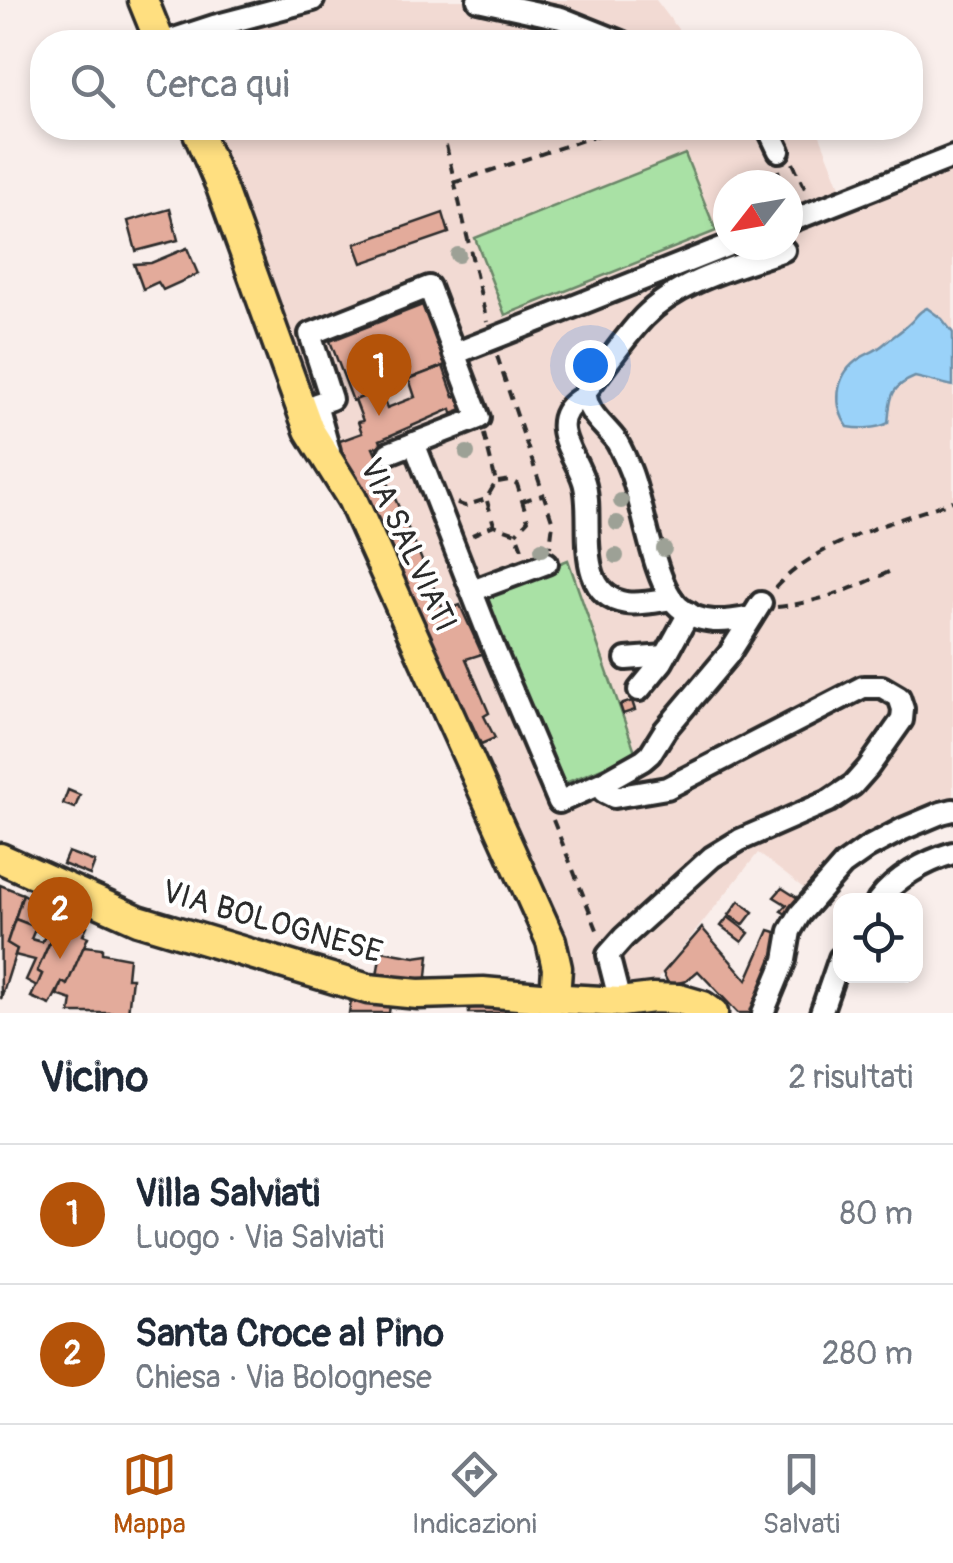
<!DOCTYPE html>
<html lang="it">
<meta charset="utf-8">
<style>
:root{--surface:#fff;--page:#f2f2f3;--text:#1f2937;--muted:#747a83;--line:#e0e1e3;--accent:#b45309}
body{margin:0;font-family:Pangolin,sans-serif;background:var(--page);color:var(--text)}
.controls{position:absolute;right:30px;bottom:30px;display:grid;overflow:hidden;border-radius:20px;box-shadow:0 5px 15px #0003}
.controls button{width:90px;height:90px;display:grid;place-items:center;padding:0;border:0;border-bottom:2px solid var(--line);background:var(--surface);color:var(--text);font:50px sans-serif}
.compass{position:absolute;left:713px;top:170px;width:90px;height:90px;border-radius:50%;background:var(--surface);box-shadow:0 5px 15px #0003;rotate:239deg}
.you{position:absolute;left:590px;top:365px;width:35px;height:35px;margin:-25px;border:8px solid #fff;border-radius:50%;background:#1a73e8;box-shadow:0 0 0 15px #1a73e833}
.badge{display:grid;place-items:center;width:65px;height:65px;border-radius:50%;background:var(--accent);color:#fff;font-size:32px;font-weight:700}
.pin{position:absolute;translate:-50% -82px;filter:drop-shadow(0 2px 5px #0008)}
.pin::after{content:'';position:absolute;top:52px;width:35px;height:30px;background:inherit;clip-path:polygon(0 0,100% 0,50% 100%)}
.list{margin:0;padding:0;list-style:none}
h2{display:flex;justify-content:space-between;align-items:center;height:130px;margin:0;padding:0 40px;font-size:42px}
h2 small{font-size:32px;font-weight:400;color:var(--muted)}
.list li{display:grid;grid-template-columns:65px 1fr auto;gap:30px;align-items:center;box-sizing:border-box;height:140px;padding:0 40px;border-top:2px solid var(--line)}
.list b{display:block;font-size:38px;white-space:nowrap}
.list p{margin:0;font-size:32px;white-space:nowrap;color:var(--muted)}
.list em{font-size:32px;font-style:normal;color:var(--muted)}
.icon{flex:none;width:55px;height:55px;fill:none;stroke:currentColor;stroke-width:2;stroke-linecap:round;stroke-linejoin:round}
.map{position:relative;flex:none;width:953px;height:1013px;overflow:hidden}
.search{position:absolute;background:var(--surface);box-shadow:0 5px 15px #0003;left:30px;right:30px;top:30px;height:110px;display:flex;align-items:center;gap:25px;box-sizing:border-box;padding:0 35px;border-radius:40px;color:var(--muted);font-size:38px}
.sheet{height:410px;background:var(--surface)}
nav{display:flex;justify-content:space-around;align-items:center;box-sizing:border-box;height:140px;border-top:2px solid var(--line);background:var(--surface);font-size:28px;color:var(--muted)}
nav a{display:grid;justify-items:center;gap:5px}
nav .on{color:var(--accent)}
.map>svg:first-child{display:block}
</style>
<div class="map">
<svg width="953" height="1013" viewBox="0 0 953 1013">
<rect width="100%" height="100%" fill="#f9eeeb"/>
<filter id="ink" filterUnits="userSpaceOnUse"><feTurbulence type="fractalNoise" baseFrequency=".01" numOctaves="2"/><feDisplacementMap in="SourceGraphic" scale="20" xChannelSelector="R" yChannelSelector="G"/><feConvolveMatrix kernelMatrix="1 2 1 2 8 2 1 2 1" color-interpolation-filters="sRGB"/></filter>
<g filter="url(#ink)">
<!-- built -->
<g fill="#f2dad3" fill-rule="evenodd">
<polygon points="274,0 656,0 681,33 702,42 197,42 214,35 210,16"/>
<path d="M212,128h605l26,66 110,-43v653l-88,36 -34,23 -25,27 -48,-37 -99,124 -5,15h-85l-103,-270 -128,-280 -40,-56 -43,-150 -30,-82zM728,185h60v60h-60z"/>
</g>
<!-- green -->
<g fill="#a9e1a5" stroke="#6a8668" stroke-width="2.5">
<polygon points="685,154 716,231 505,315 475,238"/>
<polygon points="568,560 636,754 558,786 481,595"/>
</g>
<!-- water -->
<path fill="#9ad2f9" stroke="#6e8fa7" stroke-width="2.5" d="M927,308l15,11 11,14v53l-38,-9c-27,11 -24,21 -27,46 -11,6 -28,6 -40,4 -15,-20 -13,-50 8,-66 9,-7 19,-9 28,-17 8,-7 18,-13 25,-20 8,-7 8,-12 18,-16z"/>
<!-- building -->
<g fill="#e3ab9b" stroke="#2b2b2b" stroke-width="2.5">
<polygon points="170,209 178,240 136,251 128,221"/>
<polygon points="443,213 449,233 362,263 355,244"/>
<polygon points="187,248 198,274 163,290 158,282 143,289 134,264 151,263"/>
<polygon points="425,304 448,364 353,401 330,341"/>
<polygon points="443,366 454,397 458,396 463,409 452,413 451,409 380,440 382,445 373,448 444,611 460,605 482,654 466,659 489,713 484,716 495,738 481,744 470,720 466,722 422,620 337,442 362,433 358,422 363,421 355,400 380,390 387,408 415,397 409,379"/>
<polygon points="632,701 635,710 623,714 620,705"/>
<polygon points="68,790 80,795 75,808 63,804"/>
<polygon points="68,852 95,862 90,875 63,864"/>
<polygon points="0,885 23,894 7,943 17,949 1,999"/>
<polygon points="782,888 804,902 791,917 781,911 787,905 774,897"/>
<polygon points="23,894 68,918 65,926 58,924 53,934 15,919"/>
<polygon points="739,901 753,912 743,925 729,915"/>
<polygon points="728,917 749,933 742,942 721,926"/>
<polygon points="68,918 87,926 83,935 88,937 67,985 62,982 50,1005 31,997 42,974 37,971 58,924 65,926"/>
<polygon points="15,919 36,927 31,939 42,942 47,932 53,934 37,971 42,974 37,986 26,980 35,960 15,955 17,949 7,943"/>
<polygon points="702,928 747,980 769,930 782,934 780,956 758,1013 738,1013 698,971 686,981 669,985 663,973"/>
<polygon points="84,946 102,948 102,953 129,958 127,978 132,978 128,1013 70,1013 72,1000 57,995 62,982 67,985"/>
<polygon points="381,951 415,957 429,955 426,987 376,982"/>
<polygon points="351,1000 390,1005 389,1013 349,1013"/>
<polygon points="468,1002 511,1006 511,1013 469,1013"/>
</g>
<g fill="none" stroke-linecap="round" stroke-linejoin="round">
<!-- minor casing -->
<g stroke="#2b2b2b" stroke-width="28">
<g id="minor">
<polyline points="478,0 561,18 621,42"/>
<polyline points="165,42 214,26 313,0"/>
<polyline points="768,128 779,151"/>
<polyline points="788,222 953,157"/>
<polyline points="454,354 729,245"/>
<path d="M585,400h-7c-34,23 -2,55 6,82 11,35 -13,112 42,121 14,2 32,-2 46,-4"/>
<polyline points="414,443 495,651 559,802 604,782"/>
<polyline points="329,451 316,404 331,399 310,334 429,287 479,418 389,453"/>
<polyline points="472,591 547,563"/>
<path d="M752,617c-26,5 -51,9 -73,-10 -26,-23 -35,-103 -49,-137 -4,-10 -8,-19 -13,-28 -11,-16 -33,-30 -31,-51 19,-24 37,-52 58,-74 36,-37 93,-50 140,-67"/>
<polyline points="626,659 665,656"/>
<polyline points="639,690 662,662 689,613"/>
<path d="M878,901c17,-23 48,-40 75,-48"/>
<polyline points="620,1002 608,955 624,937 712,857 740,840 829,801 853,785 868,768 902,720 903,709 899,697 882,687 863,687 667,788 614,797 604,792 604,782 643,760 650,754 665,730 729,654 761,603"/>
<polyline points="763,1013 785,960 790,931 800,914 843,865 867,848 903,829 941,813 953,810"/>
<polyline points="821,1013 840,958"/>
</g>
</g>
<!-- major casing -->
<g stroke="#2b2b2b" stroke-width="35">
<g id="major">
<polyline points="143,0 160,42"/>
<polyline points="196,128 221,187 309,430 352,499 551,941 557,968 555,998"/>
<polyline points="0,858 138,920 368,989 418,994 483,992 565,999 620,1002 653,998 679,999 703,1006 713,1013"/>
</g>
</g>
<!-- path -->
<g stroke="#2b2b2b" stroke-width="4" stroke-dasharray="10 8" stroke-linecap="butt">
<polyline points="422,35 424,42"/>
<polyline points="442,128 487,322"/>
<polyline points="793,163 808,195"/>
<polyline points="778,170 782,185"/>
<polyline points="453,183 620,128"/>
<polyline points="497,356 553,523 550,547"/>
<polyline points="498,482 510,480 517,484 528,520 516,533"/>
<polyline points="487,501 494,525"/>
<polyline points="522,501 542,495"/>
<polyline points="457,503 465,506 486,499 496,482 484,434"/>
<polyline points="472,535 494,525 516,533 524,554"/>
<path d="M775,588c44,-48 118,-65 178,-87"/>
<path d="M777,607c43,-5 76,-18 116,-37"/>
<polyline points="553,820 600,937"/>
</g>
<!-- minor -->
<use href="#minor" stroke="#fff" stroke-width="20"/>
<!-- major -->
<use href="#major" stroke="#ffdf80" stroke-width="28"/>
</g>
<!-- trees -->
<g fill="#9da196">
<circle cx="458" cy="255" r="8"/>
<circle cx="467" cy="453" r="8"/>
<circle cx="621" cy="501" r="8"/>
<circle cx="617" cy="523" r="8"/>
<circle cx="542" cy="549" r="8"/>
<circle cx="664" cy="549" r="8"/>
<circle cx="616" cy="556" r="8"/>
</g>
</g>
<g text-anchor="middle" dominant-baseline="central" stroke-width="8" stroke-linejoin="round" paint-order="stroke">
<!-- street labels -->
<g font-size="32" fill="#2b2b2b" stroke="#fff">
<text transform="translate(408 545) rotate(65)">VIA SALVIATI</text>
<text transform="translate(272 922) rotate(16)">VIA BOLOGNESE</text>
</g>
</g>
</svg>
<div class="controls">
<button><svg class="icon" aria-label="locate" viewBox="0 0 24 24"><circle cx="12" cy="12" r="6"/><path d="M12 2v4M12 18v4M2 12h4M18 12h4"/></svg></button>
</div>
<svg class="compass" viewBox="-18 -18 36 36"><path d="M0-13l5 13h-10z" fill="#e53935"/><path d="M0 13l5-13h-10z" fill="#747a83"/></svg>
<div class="you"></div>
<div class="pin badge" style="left:379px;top:416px">1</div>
<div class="pin badge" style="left:60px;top:959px">2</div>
<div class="search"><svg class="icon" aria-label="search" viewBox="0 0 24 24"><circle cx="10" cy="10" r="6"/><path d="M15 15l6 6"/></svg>Cerca qui</div>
</div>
<section class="sheet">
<h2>Vicino<small>2 risultati</small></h2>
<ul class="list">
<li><span class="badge">1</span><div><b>Villa Salviati</b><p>Luogo · Via Salviati</p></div><em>80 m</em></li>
<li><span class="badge">2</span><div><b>Santa Croce al Pino</b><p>Chiesa · Via Bolognese</p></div><em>280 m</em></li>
</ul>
</section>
<nav>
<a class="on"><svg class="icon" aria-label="map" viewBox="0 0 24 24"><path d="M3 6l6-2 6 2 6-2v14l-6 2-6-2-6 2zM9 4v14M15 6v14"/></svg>Mappa</a>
<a><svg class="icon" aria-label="directions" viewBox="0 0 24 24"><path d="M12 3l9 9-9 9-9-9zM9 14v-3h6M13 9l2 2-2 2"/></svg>Indicazioni</a>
<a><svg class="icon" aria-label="saved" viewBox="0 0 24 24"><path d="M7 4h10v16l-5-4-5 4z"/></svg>Salvati</a>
</nav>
